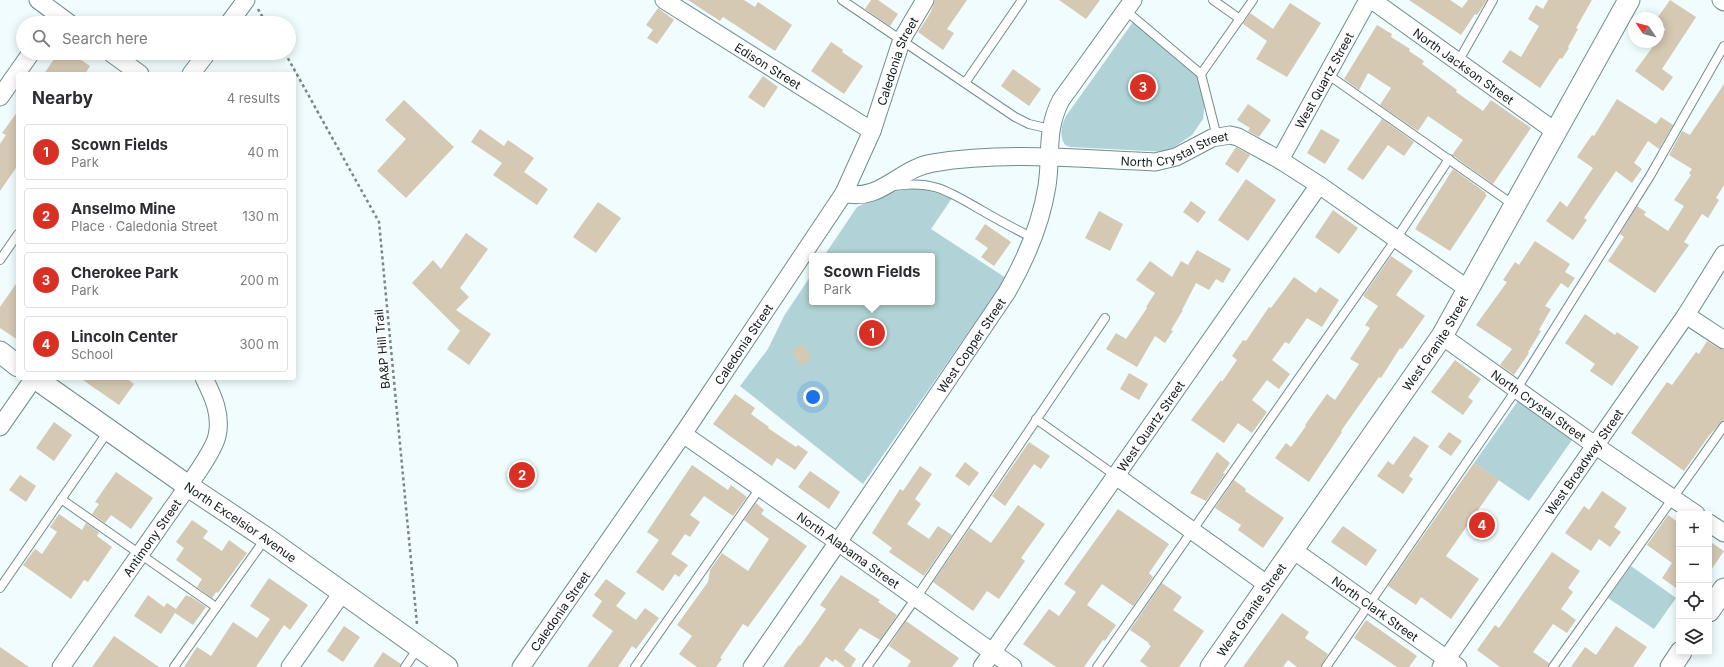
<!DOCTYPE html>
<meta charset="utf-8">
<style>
:root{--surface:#fff;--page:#f7f7f7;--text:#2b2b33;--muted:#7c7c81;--line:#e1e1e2;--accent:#d93025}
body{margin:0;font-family:Inter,sans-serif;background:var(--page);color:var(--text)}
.controls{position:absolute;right:12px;bottom:12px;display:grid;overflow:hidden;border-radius:4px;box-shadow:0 2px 10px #0003}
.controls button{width:36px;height:36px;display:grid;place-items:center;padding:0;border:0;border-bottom:1px solid var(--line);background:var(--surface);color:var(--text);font:20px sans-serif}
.compass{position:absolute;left:1628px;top:12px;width:36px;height:36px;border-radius:50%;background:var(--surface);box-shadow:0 2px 10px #0003;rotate:305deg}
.you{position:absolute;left:813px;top:397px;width:14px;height:14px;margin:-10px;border:3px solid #fff;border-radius:50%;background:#1a73e8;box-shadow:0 0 0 6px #1a73e833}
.badge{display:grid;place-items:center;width:26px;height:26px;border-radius:50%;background:var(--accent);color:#fff;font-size:13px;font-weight:700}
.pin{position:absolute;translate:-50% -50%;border:2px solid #fff;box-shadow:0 1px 4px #0006}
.popup{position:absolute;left:809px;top:253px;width:126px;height:52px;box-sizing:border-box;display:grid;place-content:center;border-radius:4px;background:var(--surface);filter:drop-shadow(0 1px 3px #0005);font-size:13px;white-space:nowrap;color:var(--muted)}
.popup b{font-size:15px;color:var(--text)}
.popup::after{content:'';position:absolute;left:50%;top:100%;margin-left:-8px;border:8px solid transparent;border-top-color:var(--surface)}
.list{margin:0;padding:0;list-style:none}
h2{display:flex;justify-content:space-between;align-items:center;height:52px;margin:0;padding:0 16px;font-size:17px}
h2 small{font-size:13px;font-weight:400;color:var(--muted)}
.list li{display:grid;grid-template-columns:26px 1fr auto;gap:12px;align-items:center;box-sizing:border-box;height:56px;margin:0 8px 8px;padding:0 8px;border:1px solid var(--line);border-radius:4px}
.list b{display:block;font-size:15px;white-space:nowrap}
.list p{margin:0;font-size:13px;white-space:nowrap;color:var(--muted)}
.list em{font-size:13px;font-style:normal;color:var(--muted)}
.icon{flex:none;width:22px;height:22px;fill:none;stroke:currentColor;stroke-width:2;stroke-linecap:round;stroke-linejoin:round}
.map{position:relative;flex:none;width:1724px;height:667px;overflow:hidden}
.search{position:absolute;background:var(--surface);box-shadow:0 2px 10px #0003;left:16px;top:16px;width:280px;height:44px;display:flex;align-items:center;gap:10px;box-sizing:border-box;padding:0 14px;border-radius:22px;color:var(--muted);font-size:15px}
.panel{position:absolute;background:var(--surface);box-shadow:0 2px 10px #0003;left:16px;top:72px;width:280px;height:308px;border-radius:4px}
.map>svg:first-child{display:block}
</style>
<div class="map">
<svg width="1724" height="667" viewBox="0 0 1724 667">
<rect width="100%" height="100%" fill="#f0fcfd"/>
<!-- green -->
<g fill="#b1d2d6">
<path d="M1133,22l64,54 8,26 -2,17 -11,16 -25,17 -96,-5 -6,-2c-6,-10 -4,-19 1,-29z"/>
<polygon points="917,187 952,198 931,229 1006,278 863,484 740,386 768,349 784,316 812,274 812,302 932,302 932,256 824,256 857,207 883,194"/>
<polygon points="1518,401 1572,440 1529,501 1474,463"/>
<polygon points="1631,566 1676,598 1654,629 1608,598"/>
</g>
<!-- building -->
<g fill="#d5c9b3">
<polygon points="688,0 744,0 755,7 758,2 792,25 775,51 723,17 720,21"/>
<polygon points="871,0 878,0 898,14 890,26 865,9"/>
<polygon points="935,0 967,0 947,29 954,33 943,50 918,32 930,14"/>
<polygon points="1059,0 1100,0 1086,19"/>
<polygon points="1409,0 1450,0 1462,8 1468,0 1487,0 1477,15 1475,14 1461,35"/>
<polygon points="1548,0 1592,0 1576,28 1578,29 1568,47 1569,48 1562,59 1560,58 1540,88 1502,62 1510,50 1521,57 1539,26 1528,19 1536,5 1543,9"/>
<polygon points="1670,0 1696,17 1662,69 1673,77 1663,91 1635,71 1666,29 1658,24 1658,17"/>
<polygon points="1290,3 1321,23 1287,77 1256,59 1267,41 1243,24 1250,13 1273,29"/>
<polygon points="658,8 674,20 657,44 647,38 653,30 646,25"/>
<polygon points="1377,25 1392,34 1391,37 1410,49 1409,51 1424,61 1422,64 1457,90 1456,92 1483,111 1491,100 1531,128 1493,184 1452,155 1463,140 1428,116 1418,131 1380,105 1391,88 1368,73 1359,90 1344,79"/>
<polygon points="831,42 843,50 842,52 863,66 844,94 811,71"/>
<polygon points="58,53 71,53 90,66 85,74 44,74"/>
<polygon points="1013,69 1041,89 1029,106 1001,86"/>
<polygon points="763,76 778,87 764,108 748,97"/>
<polygon points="1724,84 1724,185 1716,198 1719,200 1708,218 1702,214 1684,242 1689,245 1655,293 1608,261 1624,237 1620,234 1637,206 1646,212 1644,215 1668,231 1684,206 1674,200 1691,175 1689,173 1692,169 1669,155 1682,131 1690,135"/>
<polygon points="1617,99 1656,124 1661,117 1673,125 1659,149 1648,141 1634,163 1642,169 1632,183 1616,171 1584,218 1587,220 1573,240 1546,221 1560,201 1567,207 1593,168 1577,157 1592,135 1594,136"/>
<polygon points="404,100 454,147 406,198 377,171 406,139 385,120"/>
<polygon points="1248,104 1271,120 1259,137 1248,131 1250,128 1237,120"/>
<polygon points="18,111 18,165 0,191 0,144 6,135 2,133"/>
<polygon points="1382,119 1414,142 1404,156 1388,145 1363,180 1347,169"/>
<polygon points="480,129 504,146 508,140 534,158 524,172 548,189 537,205 493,175 502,163 471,142"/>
<polygon points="1321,129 1340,140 1325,164 1307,153"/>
<polygon points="1236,147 1250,155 1238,173 1225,164"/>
<polygon points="1453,169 1486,193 1485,194 1487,195 1450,251 1415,229"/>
<polygon points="1246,179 1276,200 1248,241 1218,220"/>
<polygon points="1191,201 1206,212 1198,223 1183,212"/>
<polygon points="598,202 621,218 596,253 573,237"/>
<polygon points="1333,210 1358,228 1339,254 1315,237"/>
<polygon points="1099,211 1123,224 1110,251 1085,238"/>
<polygon points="985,224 1011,242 994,266 981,257 988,248 975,239"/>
<polygon points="466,233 488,249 460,288 469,297 456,310 491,334 469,365 447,349 460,331 412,283 433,260 441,269"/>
<polygon points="1535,241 1570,264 1565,272 1575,278 1568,288 1561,283 1545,306 1551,309 1539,330 1541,331 1528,352 1529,353 1514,375 1500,365 1512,349 1476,325 1507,282 1503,280 1515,262 1519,265"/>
<polygon points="1197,250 1231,269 1223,283 1216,279 1209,290 1196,283 1182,310 1183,310 1171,330 1173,331 1165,343 1155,336 1137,367 1106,349 1116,333 1126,339 1147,308 1146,307 1155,293 1136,280 1150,261 1172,277 1181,261 1188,265"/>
<polygon points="1391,256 1413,271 1396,295 1425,316 1402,349 1400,348 1381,378 1379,377 1341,431 1342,432 1309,482 1275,458 1286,443 1291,447 1306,426 1305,425 1327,394 1335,400 1359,364 1350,359 1370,328 1365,325 1378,306 1363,296"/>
<polygon points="1294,277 1316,293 1320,287 1339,300 1322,327 1307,318 1289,344 1285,342 1272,360 1290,374 1279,389 1267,380 1252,400 1267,412 1252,433 1238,423 1224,443 1191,420 1221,380 1222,382 1237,360 1232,356 1243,340 1246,341 1269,307 1271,308"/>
<polygon points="18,281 18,340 0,328 0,307"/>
<polygon points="1585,314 1615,335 1617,332 1639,347 1612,386 1590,371 1595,364 1565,343"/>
<polygon points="1707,341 1718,348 1724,350 1724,421 1720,423 1708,437 1684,471 1631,433 1667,382 1672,385 1696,352 1699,354"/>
<polygon points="803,344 812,358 801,366 792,351"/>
<polygon points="1455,360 1481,379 1468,397 1473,401 1463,415 1431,392"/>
<polygon points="1129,373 1148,384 1139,400 1120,389"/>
<polygon points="80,378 126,378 134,384 119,405"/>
<polygon points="735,394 755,408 751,414 769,427 768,428 796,447 798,445 808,452 795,470 777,458 772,466 713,424"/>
<polygon points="54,422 72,435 54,461 36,448"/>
<polygon points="1449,432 1462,441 1451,456 1438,447"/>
<polygon points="1414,436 1429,446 1409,476 1413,479 1403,494 1377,476 1388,461 1393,465"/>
<polygon points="1029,442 1050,456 1041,469 1034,464 1005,506 992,496"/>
<polygon points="1217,452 1230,463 1223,473 1225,474 1206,501 1190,493"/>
<polygon points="965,462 979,473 969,486 955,476"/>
<polygon points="1474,463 1499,480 1446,556 1479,579 1451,619 1421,597 1416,605 1388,586"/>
<polygon points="692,465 728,490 731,485 747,497 733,516 704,496 690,515 700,522 690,537 685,534 671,554 688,565 679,577 675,574 663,591 636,572 659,540 647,532"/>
<polygon points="920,466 932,474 915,499 921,504 907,524 929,539 938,526 952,535 924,576 889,552 892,548 872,533 900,489 903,491"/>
<polygon points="810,471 840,492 829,509 798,487"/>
<polygon points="116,472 153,498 131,529 111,515 105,523 92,514 99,504 95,502"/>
<polygon points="20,475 36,486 26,502 9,490"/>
<polygon points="1234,480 1246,489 1245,491 1284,518 1263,548 1238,530 1241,525 1215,508"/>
<polygon points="1602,491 1627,508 1614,527 1621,532 1610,547 1599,539 1591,551 1565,533 1584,506 1589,510"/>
<polygon points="756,503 764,510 761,514 807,546 748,627 743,624 720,658 722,659 716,667 697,667 679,654 692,636 677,625 708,582 710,570 722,553 748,571 769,539 744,520"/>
<polygon points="1018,505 1045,524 1021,558 1025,561 999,599 987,591 973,611 933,582 970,528 991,543"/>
<polygon points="1118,509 1169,544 1149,573 1153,577 1133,606 1102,584 1087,605 1116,625 1105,641 1103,640 1084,667 1056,667 1023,644 1049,609 1059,616 1076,592 1064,584"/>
<polygon points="59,514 82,530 86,523 99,532 97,536 112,547 88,582 84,580 71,599 23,565 35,549 42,554 57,532 50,527"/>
<polygon points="1668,515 1679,523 1679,590 1662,578 1672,563 1647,545"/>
<polygon points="192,520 208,531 203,538 222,551 229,540 247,553 218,593 216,592 212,598 197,587 202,579 176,560 184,548 176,542"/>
<polygon points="1343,526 1377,550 1366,566 1331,542"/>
<polygon points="1709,541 1724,551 1709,573"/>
<polygon points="1552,552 1580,571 1568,588 1573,592 1561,609 1576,620 1567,633 1553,624 1533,652 1549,663 1548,667 1500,667 1477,650 1495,625 1499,628"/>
<polygon points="841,575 880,600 878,602 897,615 880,640 860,628 844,650 856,659 851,667 845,667 835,659 833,662 826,657 819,667 783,667 799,645 800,646 826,609 820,605"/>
<polygon points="269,578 308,605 290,630 284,625 256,667 184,667 197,647 211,656 233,622 257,638 270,619 250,606"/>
<polygon points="606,579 626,593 616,606 636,620 645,608 659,618 636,649 632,646 618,667 587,667 613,631 592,616 602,601 594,595"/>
<polygon points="1162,583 1182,597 1173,610 1204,631 1179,667 1148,667 1140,661 1151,646 1148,644 1149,643 1130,630"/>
<polygon points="148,595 164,607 167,603 176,609 186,595 190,597 190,596 206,607 193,625 175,613 161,634 134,616"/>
<polygon points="1282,613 1309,632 1305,638 1328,654 1321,667 1297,667 1288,660 1283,667 1243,667"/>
<polygon points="1366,620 1417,656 1409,667 1397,667 1354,638"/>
<polygon points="906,621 959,658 952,667 907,667 911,661 889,646"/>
<polygon points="344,626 360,637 343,662 327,651"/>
<polygon points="1616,626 1647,647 1633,667 1571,667 1585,647 1596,655"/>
<polygon points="114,636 159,667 92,667"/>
<polygon points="0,647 29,667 0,667"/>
<polygon points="383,652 401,664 400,667 373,667"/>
</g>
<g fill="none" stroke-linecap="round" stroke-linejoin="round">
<!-- service casing -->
<g stroke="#708d90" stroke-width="10">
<g id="service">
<polyline points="842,0 1015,117 1029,124 1050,129"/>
<polyline points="1213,0 1240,19"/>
<polyline points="1125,10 1201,74 1217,137"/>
<polyline points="1458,62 1493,0"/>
<polyline points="1201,74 1253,0"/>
<polyline points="1327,74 1515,206"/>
<polyline points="965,83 1022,0"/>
<path d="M894,186c39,-6 54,5 87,24 17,10 34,19 52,28"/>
<polyline points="0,260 18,234"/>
<polyline points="1036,419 1116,476"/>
<polyline points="61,499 216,607"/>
<polyline points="0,588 109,430"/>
<polyline points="174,667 265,539"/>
<polyline points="405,667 418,648"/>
<polyline points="635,667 760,488"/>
<polyline points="867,667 916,598 1105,318"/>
<polyline points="1097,667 1396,239 1449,159"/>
<polyline points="1326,667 1516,390 1650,176 1724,46"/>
<polyline points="1553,667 1724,426"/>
</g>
</g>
<!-- minor casing -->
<g stroke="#708d90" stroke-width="19">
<g id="minor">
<polyline points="38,0 69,23"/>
<path id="s1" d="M664,0l208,131"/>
<path id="s2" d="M1372,0l184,132"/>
<polyline points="1721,0 1724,2"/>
<polyline points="229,23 246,0"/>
<polyline points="111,53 140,74"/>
<polyline points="191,74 207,53"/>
<polyline points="0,97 31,53"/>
<path id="s3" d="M1280,160l88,-160"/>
<path id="s4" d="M844,193c36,10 55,-25 89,-30 73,-12 148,-4 222,-1l21,-5 36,-19 18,-3 8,2 42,23 39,25 149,104"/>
<polyline points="1686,315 1724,340"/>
<path id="s5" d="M1442,336l154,110 100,68"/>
<polyline points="0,427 34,378"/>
<path id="s6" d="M683,434l155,108 175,125"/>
<polyline points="1116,476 1268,585"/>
<polyline points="1709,523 1724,533"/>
<path id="s7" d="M1293,550l165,117"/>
<path id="s8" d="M61,667c37,-52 73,-105 110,-157 11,-16 42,-56 46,-74 5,-21 -4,-40 -13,-58"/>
<polyline points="290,667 342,593"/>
<path id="s9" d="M521,667l162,-233 161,-241 28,-62 30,-92 23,-39"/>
<path id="s10" d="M752,667l86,-125 169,-250c19,-33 34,-68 40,-106 5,-33 -2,-55 14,-86l72,-100"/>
<path id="s11" d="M982,667l337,-482"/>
<path id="s12" d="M1441,667l245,-352 38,-61"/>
</g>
</g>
<!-- tertiary casing -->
<g stroke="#708d90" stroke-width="23">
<g id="tertiary">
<polyline points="0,352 18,366"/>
<path id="s13" d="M35,378l153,108 78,52 181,129"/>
<polyline points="1709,611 1724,589"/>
<path id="s14" d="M1211,667l231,-331 187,-336"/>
<polyline points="1671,667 1681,652"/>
</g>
</g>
<!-- path -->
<g stroke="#798586" stroke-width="2.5" stroke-dasharray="3 3" stroke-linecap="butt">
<polyline points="258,9 266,23"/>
<polyline points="285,53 379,222 417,624"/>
</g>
<!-- service -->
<use href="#service" stroke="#fff" stroke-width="8"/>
<!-- minor -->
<use href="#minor" stroke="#fff" stroke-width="17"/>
<!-- tertiary -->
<use href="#tertiary" stroke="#fff" stroke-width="21"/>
</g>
<g text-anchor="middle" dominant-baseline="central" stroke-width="3" stroke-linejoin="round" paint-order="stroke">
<!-- street labels -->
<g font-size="12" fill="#0e1a1b" stroke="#fff">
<text stroke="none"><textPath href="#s9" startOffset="716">Caledonia Street</textPath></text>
<text stroke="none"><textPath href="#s1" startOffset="123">Edison Street</textPath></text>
<text stroke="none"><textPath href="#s2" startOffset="113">North Jackson Street</textPath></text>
<text stroke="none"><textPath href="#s3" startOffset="91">West Quartz Street</textPath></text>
<text stroke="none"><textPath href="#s4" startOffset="341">North Crystal Street</textPath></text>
<text stroke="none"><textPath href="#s14" startOffset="394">West Granite Street</textPath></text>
<text stroke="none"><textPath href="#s9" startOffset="392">Caledonia Street</textPath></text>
<text stroke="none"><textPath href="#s10" startOffset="389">West Copper Street</textPath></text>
<text transform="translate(382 349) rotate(-95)">BA&amp;P Hill Trail</text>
<text stroke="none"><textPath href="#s5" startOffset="119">North Crystal Street</textPath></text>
<text stroke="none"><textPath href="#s11" startOffset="294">West Quartz Street</textPath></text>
<text stroke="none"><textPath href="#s12" startOffset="250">West Broadway Street</textPath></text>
<text stroke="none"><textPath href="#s13" startOffset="251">North Excelsior Avenue</textPath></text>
<text stroke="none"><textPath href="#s8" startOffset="158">Antimony Street</textPath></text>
<text stroke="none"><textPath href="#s6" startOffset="202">North Alabama Street</textPath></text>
<text stroke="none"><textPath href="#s7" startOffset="101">North Clark Street</textPath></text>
<text stroke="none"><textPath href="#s14" startOffset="70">West Granite Street</textPath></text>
<text stroke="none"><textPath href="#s9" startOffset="68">Caledonia Street</textPath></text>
</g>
</g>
</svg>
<div class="controls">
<button>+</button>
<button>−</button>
<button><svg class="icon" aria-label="locate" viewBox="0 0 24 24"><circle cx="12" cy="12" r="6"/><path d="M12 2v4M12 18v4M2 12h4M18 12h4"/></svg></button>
<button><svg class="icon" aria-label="layers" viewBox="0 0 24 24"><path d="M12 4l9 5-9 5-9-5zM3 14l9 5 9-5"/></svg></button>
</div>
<svg class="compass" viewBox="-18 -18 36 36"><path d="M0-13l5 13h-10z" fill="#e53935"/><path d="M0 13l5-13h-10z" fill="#7c7c81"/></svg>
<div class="you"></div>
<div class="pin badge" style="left:872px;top:333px">1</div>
<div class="popup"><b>Scown Fields</b>Park</div>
<div class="pin badge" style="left:522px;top:475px">2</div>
<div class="pin badge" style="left:1143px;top:87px">3</div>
<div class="pin badge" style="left:1482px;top:525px">4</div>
<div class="search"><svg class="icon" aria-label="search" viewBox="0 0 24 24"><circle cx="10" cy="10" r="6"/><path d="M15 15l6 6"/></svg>Search here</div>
<section class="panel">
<h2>Nearby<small>4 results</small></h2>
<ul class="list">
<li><span class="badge">1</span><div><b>Scown Fields</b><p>Park</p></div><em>40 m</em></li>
<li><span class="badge">2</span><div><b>Anselmo Mine</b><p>Place · Caledonia Street</p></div><em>130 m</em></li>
<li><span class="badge">3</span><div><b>Cherokee Park</b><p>Park</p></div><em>200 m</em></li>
<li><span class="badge">4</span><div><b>Lincoln Center</b><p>School</p></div><em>300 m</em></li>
</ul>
</section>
</div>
